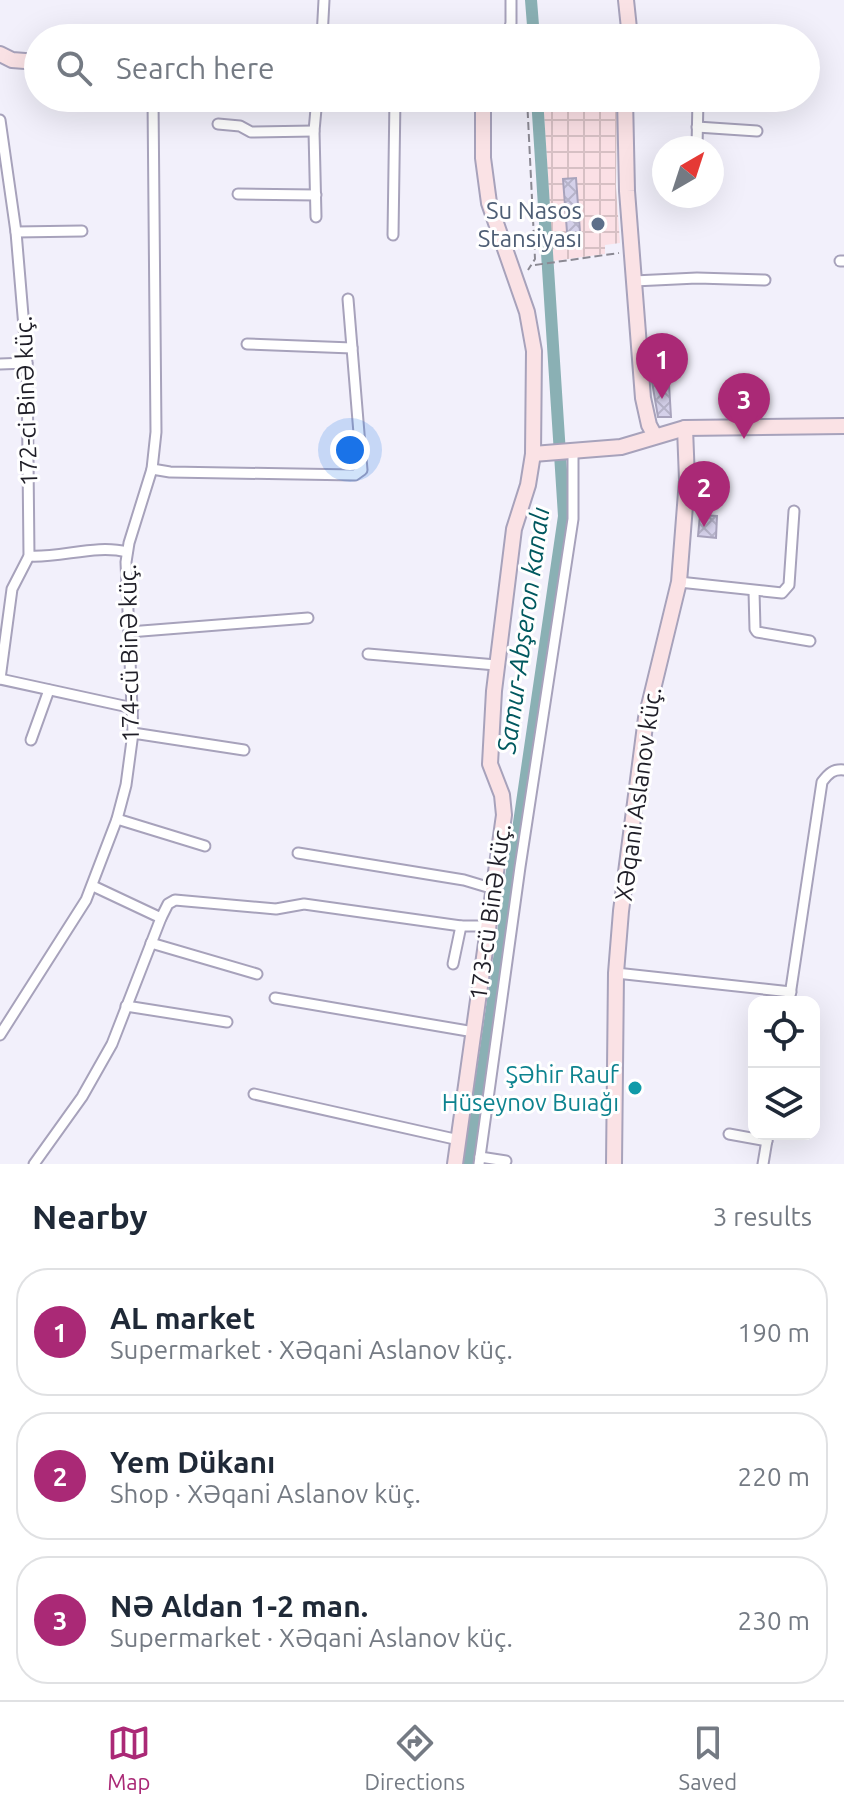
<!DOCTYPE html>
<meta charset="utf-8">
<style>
:root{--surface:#fff;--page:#f2f2f3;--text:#1f2937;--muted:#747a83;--line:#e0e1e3;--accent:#aa2976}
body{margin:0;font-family:Ubuntu,sans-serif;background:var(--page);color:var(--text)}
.controls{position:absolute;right:24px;bottom:24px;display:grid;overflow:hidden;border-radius:16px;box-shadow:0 8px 32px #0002}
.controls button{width:72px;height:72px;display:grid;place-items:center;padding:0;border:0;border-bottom:2px solid var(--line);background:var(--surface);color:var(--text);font:40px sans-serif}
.compass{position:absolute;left:652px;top:136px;width:72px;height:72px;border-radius:50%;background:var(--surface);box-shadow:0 8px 32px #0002;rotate:39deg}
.you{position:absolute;left:350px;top:450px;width:28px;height:28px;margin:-20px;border:6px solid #fff;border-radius:50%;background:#1a73e8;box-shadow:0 0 0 12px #1a73e833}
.badge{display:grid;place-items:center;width:52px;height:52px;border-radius:50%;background:var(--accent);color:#fff;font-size:26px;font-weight:700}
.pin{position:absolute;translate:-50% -66px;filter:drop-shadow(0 2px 4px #0008)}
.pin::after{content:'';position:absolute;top:42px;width:28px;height:24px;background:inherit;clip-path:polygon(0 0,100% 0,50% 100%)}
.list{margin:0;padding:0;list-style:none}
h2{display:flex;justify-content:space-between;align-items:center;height:104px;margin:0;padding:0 32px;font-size:34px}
h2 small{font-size:26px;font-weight:400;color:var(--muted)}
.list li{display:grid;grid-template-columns:52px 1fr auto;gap:24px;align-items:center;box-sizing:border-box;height:128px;margin:0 16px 16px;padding:0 16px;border:2px solid var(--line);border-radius:32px}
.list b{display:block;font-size:30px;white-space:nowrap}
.list p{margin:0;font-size:26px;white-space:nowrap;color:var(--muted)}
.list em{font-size:26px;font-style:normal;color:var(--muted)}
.icon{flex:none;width:44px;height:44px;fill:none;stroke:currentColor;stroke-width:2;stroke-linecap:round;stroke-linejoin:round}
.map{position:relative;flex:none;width:844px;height:1164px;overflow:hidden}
.search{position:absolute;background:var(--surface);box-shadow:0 8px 32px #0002;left:24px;right:24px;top:24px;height:88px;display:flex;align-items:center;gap:20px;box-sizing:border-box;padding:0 28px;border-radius:44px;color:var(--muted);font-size:30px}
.sheet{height:536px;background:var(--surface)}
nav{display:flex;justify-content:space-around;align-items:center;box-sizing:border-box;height:112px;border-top:2px solid var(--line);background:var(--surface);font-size:22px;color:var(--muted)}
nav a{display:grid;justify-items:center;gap:4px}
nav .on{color:var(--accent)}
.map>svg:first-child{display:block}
</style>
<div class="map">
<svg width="844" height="1164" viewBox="0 0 844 1164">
<defs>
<pattern id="industrial-grid" width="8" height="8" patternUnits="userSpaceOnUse" patternTransform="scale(2)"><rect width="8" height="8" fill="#fbe0e5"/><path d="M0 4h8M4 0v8" fill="none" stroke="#d7c0c4"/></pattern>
<pattern id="building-cross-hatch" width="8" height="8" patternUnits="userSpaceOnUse" patternTransform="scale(2)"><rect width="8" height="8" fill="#d5d1ea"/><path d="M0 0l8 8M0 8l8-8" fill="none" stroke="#b6b3c9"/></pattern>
</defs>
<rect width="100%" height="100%" fill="#f2f0fb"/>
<!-- industrial -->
<polygon fill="url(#industrial-grid)" points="543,98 617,98 616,187 620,243 605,245 605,254 553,261"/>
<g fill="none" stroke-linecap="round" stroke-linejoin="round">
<!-- canal -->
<g stroke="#8ab0b4" stroke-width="12">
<polyline points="531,0 534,38"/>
<polyline points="469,1164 564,516 537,98"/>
</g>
</g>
<!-- building -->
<g fill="url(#building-cross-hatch)" stroke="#a8a3bc" stroke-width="2">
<polygon points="576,178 580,232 567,232 563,179"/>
<polygon points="666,335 671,417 658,417 652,382 655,382 653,336"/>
<polygon points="700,515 717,516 716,538 698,536"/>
</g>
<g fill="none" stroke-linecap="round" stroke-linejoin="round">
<!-- street casing -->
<g stroke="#a7a2bb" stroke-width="13">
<g id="street">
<polyline points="322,38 324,0"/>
<polyline points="507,38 511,23 511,0"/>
<polyline points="0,120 16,232 27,363 29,556 12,589 0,679"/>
<polyline points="218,124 240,126 251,132 314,131"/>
<polyline points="697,127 757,131"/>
<polyline points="697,148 698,98"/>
<polyline points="238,194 316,195"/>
<polyline points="316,217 314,131 317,98"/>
<polyline points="16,232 82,231"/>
<polyline points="393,235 395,98"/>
<polyline points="840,261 844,261"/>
<polyline points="634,281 697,278 765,280"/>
<polyline points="247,344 352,348"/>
<polyline points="0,364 27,363"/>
<polyline points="152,469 170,472 355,475 362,470 348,299"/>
<path d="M29,556c32,2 67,-12 98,-4"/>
<polyline points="679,582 782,593 789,585 794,511"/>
<polyline points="754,591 755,629 757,632 810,641"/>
<polyline points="129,632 308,618"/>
<polyline points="368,654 496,665"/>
<polyline points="0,679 133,708"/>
<polyline points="133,733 244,750"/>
<polyline points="31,740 49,690"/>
<polyline points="117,819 205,846"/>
<polyline points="298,853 464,880 494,889"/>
<polyline points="93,886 161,918"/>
<polyline points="151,943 257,974"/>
<polyline points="453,964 461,926"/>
<polyline points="616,973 791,992"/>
<polyline points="275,998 474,1032"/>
<path d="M789,1002l33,-220c7,-9 11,-13 22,-12"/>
<polyline points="126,1006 227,1022"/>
<polyline points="0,1035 86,900 117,819 126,785 133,733 126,562 129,543 152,469 156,432 153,98"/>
<polyline points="254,1094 459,1140"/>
<polyline points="729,1134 767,1141"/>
<polyline points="480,1157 506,1161"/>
<polyline points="34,1164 82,1097 112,1044 161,918 168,904 175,900 276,909 304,904 461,926 489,926"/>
<polyline points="479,1164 520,867 573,519 573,451"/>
<polyline points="763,1164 768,1134"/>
</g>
</g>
<!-- secondary casing -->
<g stroke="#a7a2bb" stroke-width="18">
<g id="secondary">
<polyline points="626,0 630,38"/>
<polyline points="0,54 12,60 38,62"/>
<polyline points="625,98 627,191 643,398 649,425 655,436"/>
<polyline points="533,454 621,447 685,428 844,426"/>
<polyline points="455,1164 504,815 502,795 490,764 494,691 514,529 528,485 533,454 534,351 527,312 489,203 483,158 483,98"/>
<polyline points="614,1164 616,973 621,911 646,718 679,582 687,480 685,428"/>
</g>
</g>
<!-- path -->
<g stroke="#8b8993" stroke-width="2" stroke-dasharray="8 4" stroke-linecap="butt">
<polyline points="527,98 535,259 528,270"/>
<polyline points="535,265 619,253"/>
</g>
<!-- street -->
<use href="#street" stroke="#fff" stroke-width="9"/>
<!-- secondary -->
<use href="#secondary" stroke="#fae2e5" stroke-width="14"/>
</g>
<!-- markers -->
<circle fill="#5c6f8a" stroke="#fff" stroke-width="3" cx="598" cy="224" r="8"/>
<circle fill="#0f9aa8" stroke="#fff" stroke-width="3" cx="635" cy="1088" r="8"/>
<g text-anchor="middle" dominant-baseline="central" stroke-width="6" stroke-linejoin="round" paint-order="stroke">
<!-- service labels -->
<g font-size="24" fill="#4e5e75" stroke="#fff" text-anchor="end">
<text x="582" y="210">Su Nasos<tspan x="582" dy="28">Stansiyası</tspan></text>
</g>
<!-- street labels -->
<g font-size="24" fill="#1f1e27" stroke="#fff">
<text transform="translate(26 401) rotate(-92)">172-ci Binə küç.</text>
<text transform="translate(129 653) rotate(-91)">174-cü Binə küç.</text>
<text transform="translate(638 794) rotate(-82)">Xəqani Aslanov küç.</text>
<text transform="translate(490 912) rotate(-82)">173-cü Binə küç.</text>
</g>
<!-- culture labels -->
<g font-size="24" fill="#0d838f" stroke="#fff" text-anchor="end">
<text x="619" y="1074">Şəhir Rauf<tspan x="619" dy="28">Hüseynov Buıağı</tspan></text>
</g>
<!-- water labels -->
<g font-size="26" font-style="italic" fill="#00585f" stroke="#fff">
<text transform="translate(523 630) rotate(-82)">Samur-Abşeron kanalı</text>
</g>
</g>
</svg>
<div class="controls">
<button><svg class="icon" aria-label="locate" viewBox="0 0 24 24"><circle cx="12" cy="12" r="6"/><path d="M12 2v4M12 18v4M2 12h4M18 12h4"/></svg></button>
<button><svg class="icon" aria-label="layers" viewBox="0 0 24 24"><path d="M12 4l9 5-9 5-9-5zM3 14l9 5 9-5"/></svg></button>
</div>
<svg class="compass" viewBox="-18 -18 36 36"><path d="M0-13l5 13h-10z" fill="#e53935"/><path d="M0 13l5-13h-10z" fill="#747a83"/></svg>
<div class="you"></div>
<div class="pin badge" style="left:662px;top:399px">1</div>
<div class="pin badge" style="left:704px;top:527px">2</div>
<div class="pin badge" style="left:744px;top:439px">3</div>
<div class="search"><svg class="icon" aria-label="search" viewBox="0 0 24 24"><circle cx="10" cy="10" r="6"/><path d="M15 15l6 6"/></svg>Search here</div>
</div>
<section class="sheet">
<h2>Nearby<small>3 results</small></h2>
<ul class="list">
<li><span class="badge">1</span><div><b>AL market</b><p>Supermarket · Xəqani Aslanov küç.</p></div><em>190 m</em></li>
<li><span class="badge">2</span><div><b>Yem Dükanı</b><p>Shop · Xəqani Aslanov küç.</p></div><em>220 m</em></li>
<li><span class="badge">3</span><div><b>Nə Aldan 1-2 man.</b><p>Supermarket · Xəqani Aslanov küç.</p></div><em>230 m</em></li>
</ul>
</section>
<nav>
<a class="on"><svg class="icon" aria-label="map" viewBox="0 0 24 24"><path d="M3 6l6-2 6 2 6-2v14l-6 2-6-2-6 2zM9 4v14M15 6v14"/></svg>Map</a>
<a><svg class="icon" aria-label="directions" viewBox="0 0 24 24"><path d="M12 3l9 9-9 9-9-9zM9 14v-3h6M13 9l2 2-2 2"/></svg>Directions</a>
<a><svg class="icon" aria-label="saved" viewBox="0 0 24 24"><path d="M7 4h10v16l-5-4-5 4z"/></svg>Saved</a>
</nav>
